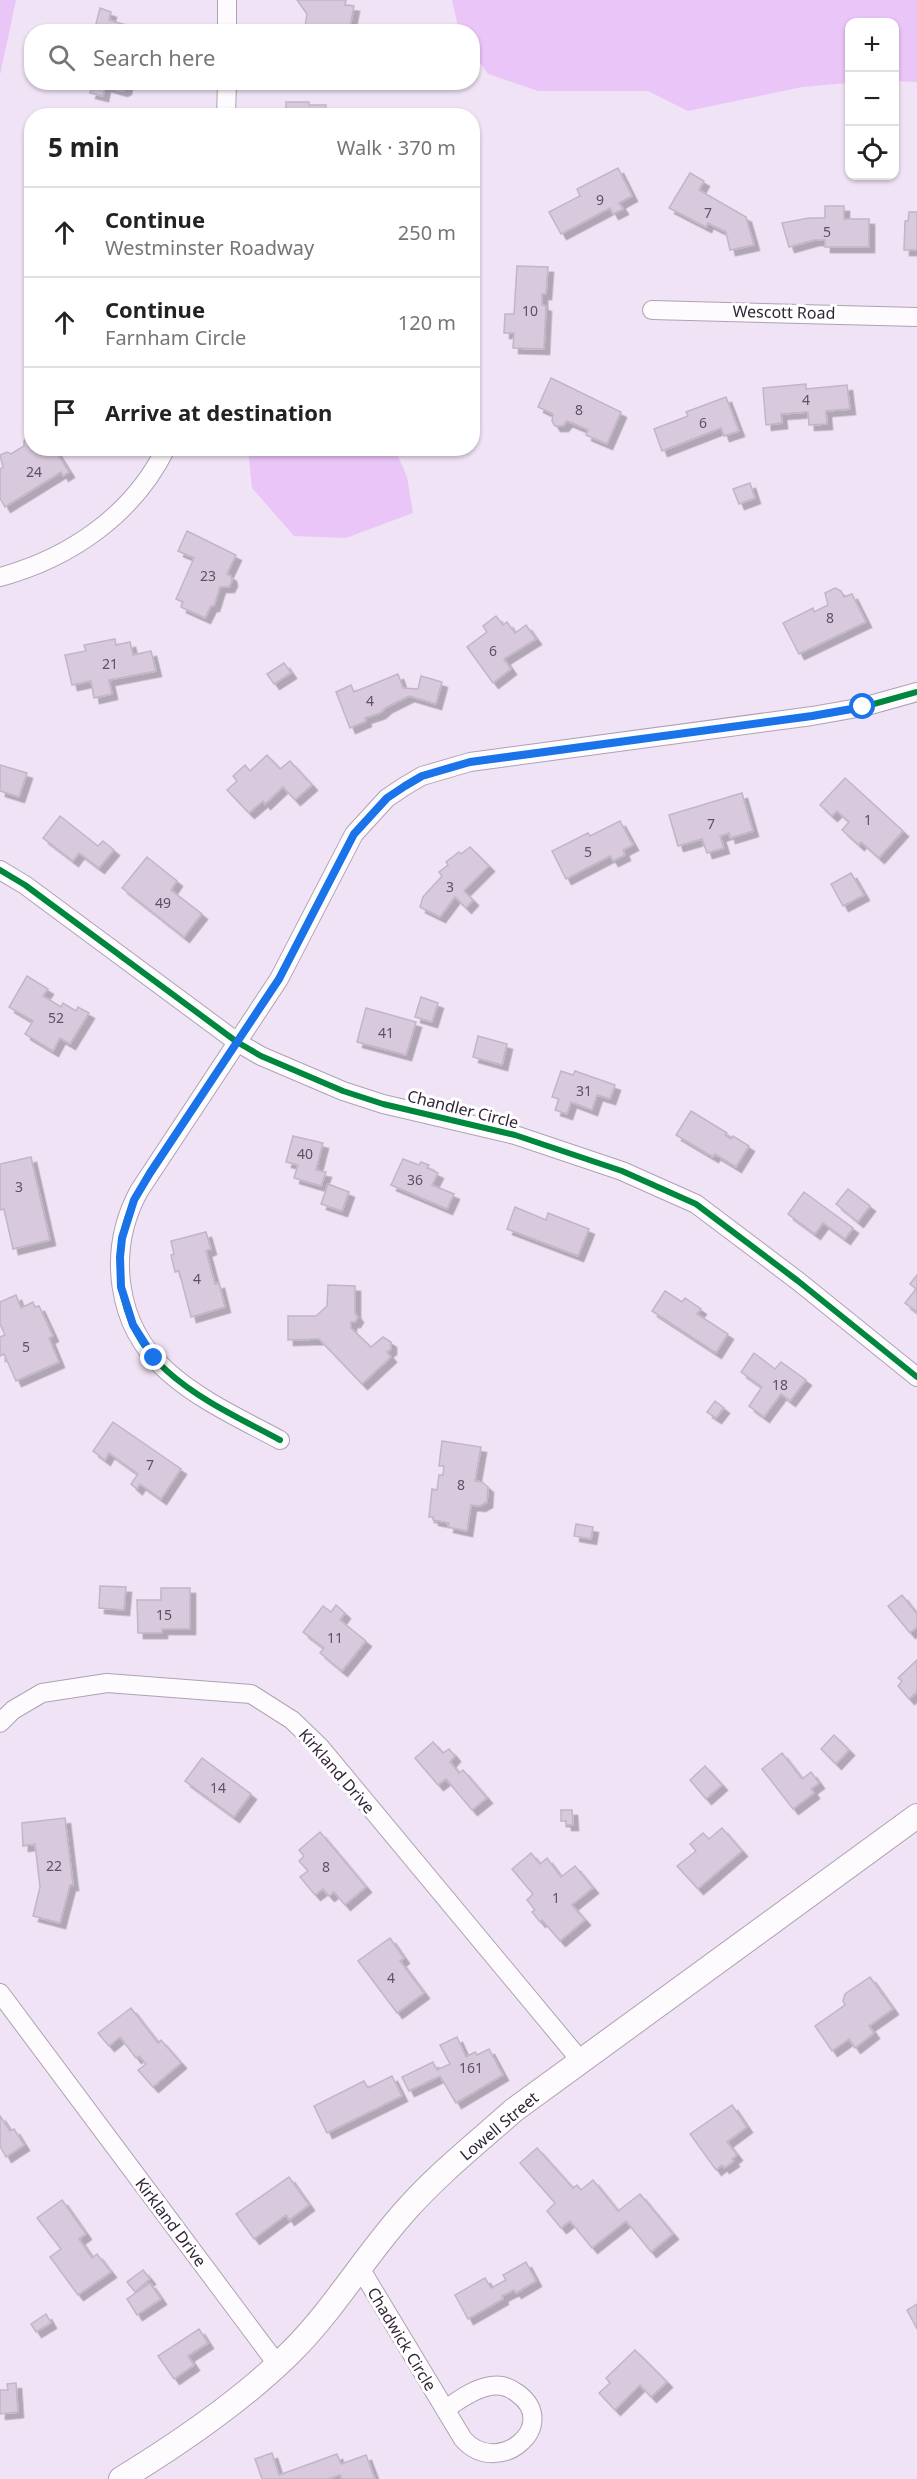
<!DOCTYPE html>
<meta charset="utf-8">
<style>
:root{--surface:#fff;--page:#f2f2f2;--text:#222;--muted:#767676;--line:#e0e0e0}
body{margin:0;font-family:"Noto Sans",sans-serif;background:var(--page);color:var(--text)}
.controls{position:absolute;right:18px;top:18px;display:grid;overflow:hidden;border-radius:12px;box-shadow:0 2px 4px #0004}
.controls button{width:54px;height:54px;display:grid;place-items:center;padding:0;border:0;border-bottom:2px solid var(--line);background:var(--surface);color:var(--text);font:30px sans-serif}
.stop{position:absolute;width:18px;height:18px;margin:-14px;border:4px solid #1a73e8;border-radius:50%;background:#fff}
.stop.end{background:#1a73e8;border-color:#fff;box-shadow:0 2px 6px #0008}
.list{margin:0;padding:0;list-style:none}
h2{display:flex;justify-content:space-between;align-items:center;height:78px;margin:0;padding:0 24px;font-size:26px}
h2 small{font-size:20px;font-weight:400;color:var(--muted)}
.list li{display:grid;grid-template-columns:39px 1fr auto;gap:18px;align-items:center;box-sizing:border-box;height:90px;padding:0 24px;border-top:2px solid var(--line)}
.list b{display:block;font-size:22px;white-space:nowrap}
.list p{margin:0;font-size:20px;white-space:nowrap;color:var(--muted)}
.list em{font-size:20px;font-style:normal;color:var(--muted)}
.icon{flex:none;width:33px;height:33px;fill:none;stroke:currentColor;stroke-width:2;stroke-linecap:round;stroke-linejoin:round}
.map{position:relative;flex:none;width:917px;height:2479px;overflow:hidden}
.search{position:absolute;background:var(--surface);box-shadow:0 2px 4px #0004;left:24px;top:24px;width:456px;height:66px;display:flex;align-items:center;gap:15px;box-sizing:border-box;padding:0 21px;border-radius:24px;color:var(--muted);font-size:22px}
.panel{position:absolute;background:var(--surface);box-shadow:0 2px 4px #0004;left:24px;top:108px;width:456px;height:348px;border-radius:24px}
.map>svg:first-child{display:block}
</style>
<div class="map">
<svg width="917" height="2479" viewBox="0 0 917 2479">
<defs>
<filter id="shadow"><feDropShadow dx="5.5" dy="5.5" stdDeviation="0" flood-color="#0004"/></filter>
</defs>
<rect width="100%" height="100%" fill="#f0e3f5"/>
<!-- green -->
<g fill="#eac5f8">
<polygon points="0,0 16,0 0,75"/>
<polygon points="452,0 917,0 917,82 895,81 894,22 850,22 849,83 802,87 688,111 648,91 538,91 488,74 473,53 472,32 459,31"/>
<polygon points="248,449 395,449 407,477 413,513 346,538 294,536 252,488"/>
</g>
<!-- building -->
<g fill="#d8c9dc" stroke="#c2b5c7" stroke-width="1.5" filter="url(#shadow)">
<polygon points="297,0 346,0 345,5 354,6 349,32 304,32 307,14"/>
<polygon points="100,8 111,12 109,20 150,32 94,32"/>
<polygon points="86,82 127,82 126,89 122,91 105,86 103,96 90,93 93,84"/>
<polygon points="286,102 309,102 309,105 326,105 326,111 339,111 339,116 286,116"/>
<polygon points="618,168 632,196 619,203 623,209 613,214 610,208 561,234 549,212 580,196 577,189"/>
<polygon points="690,173 704,181 699,190 746,217 754,245 730,250 726,232 708,223 706,227 669,208"/>
<polygon points="825,206 844,206 844,219 869,219 869,247 825,247 825,240 814,240 789,247 782,223 809,218 825,218"/>
<polygon points="909,212 917,212 917,250 904,250 905,221 908,221"/>
<polygon points="517,266 548,267 546,294 542,294 542,305 546,306 544,349 513,348 514,333 504,333 505,314 514,314"/>
<polygon points="551,378 621,412 607,444 586,435 588,430 567,421 563,426 555,426 552,421 553,414 538,407"/>
<polygon points="806,384 806,389 847,385 850,409 826,411 827,424 809,425 808,412 781,414 782,423 766,425 763,388"/>
<polygon points="726,397 739,431 724,436 721,428 662,451 654,429 688,416 686,412"/>
<polygon points="29,436 32,436 32,448 54,448 69,472 63,476 61,472 5,507 0,498 0,469 3,467 0,455 7,452 11,454 24,446 24,441"/>
<polygon points="750,483 755,498 739,504 733,489"/>
<polygon points="187,531 236,555 227,574 231,576 232,581 229,587 220,587 214,606 211,606 205,618 181,607 183,602 176,599 194,558 178,551"/>
<polygon points="835,588 841,591 844,597 852,594 866,622 799,654 783,623 813,608 814,612 828,605 825,593"/>
<polygon points="496,616 503,625 507,622 515,633 526,625 536,639 504,659 511,669 493,683 467,647 487,632 483,626"/>
<polygon points="115,639 116,645 130,642 133,655 151,651 156,671 109,680 112,694 94,698 91,681 72,685 65,655 86,651 84,645"/>
<polygon points="284,663 291,673 274,684 267,674"/>
<polygon points="398,674 403,688 418,689 421,676 442,682 436,704 409,696 387,707 380,713 365,718 366,721 350,728 336,692 351,685 354,692"/>
<polygon points="267,755 280,769 290,761 312,785 295,800 283,787 265,804 263,801 249,813 227,790 237,781 233,776 245,765 250,771"/>
<polygon points="0,765 27,773 19,797 0,791"/>
<polygon points="845,778 903,831 879,858 861,842 859,845 842,830 849,822 837,811 832,816 820,805"/>
<polygon points="742,793 753,831 730,838 729,833 720,836 724,848 707,853 702,839 678,846 669,815"/>
<polygon points="60,816 98,846 103,841 114,850 99,868 79,853 73,861 43,838"/>
<polygon points="620,821 633,845 623,850 625,855 613,861 610,856 566,879 552,851 588,833 590,836"/>
<polygon points="470,847 489,866 464,891 473,900 466,908 455,897 440,917 420,907 423,897 442,876 439,872 448,865 446,862 459,852 461,854"/>
<polygon points="147,857 177,881 171,890 202,914 184,937 122,888"/>
<polygon points="851,873 864,895 843,906 831,884"/>
<polygon points="27,976 48,989 43,996 61,1007 63,1003 76,1011 78,1007 89,1013 70,1044 60,1038 53,1051 25,1034 33,1021 9,1007"/>
<polygon points="421,997 438,1003 432,1022 415,1017"/>
<polygon points="366,1008 416,1022 406,1055 357,1042"/>
<polygon points="478,1036 507,1044 502,1065 473,1057"/>
<polygon points="561,1071 573,1075 575,1071 615,1085 610,1099 597,1095 592,1110 571,1102 567,1114 555,1110 559,1099 552,1097"/>
<polygon points="691,1111 727,1133 725,1135 731,1139 733,1136 749,1146 736,1167 715,1154 713,1157 676,1135"/>
<polygon points="293,1136 323,1143 316,1170 326,1172 321,1186 294,1178 298,1165 286,1162"/>
<polygon points="31,1157 50,1240 13,1249 4,1209 0,1210 0,1164"/>
<polygon points="403,1159 419,1165 421,1162 429,1165 427,1168 438,1173 432,1185 454,1194 447,1209 391,1185"/>
<polygon points="328,1184 349,1192 342,1211 321,1204"/>
<polygon points="848,1189 870,1206 858,1222 836,1204"/>
<polygon points="804,1192 853,1228 845,1239 823,1223 815,1234 788,1214"/>
<polygon points="515,1207 546,1220 548,1213 589,1229 578,1256 507,1229"/>
<polygon points="206,1232 211,1249 206,1251 215,1284 219,1283 225,1307 191,1317 179,1271 175,1272 171,1255 174,1254 171,1241"/>
<polygon points="917,1275 917,1312 905,1303 916,1289 910,1284"/>
<polygon points="328,1285 355,1286 355,1313 358,1317 355,1322 351,1322 351,1328 371,1347 383,1337 391,1342 391,1349 387,1352 391,1357 362,1384 319,1339 288,1340 288,1316 316,1316 327,1306"/>
<polygon points="665,1291 682,1302 685,1298 701,1309 697,1314 728,1334 716,1353 652,1311"/>
<polygon points="16,1295 21,1308 33,1302 35,1307 39,1306 53,1336 49,1338 59,1362 16,1381 4,1354 0,1356 0,1337 5,1335 0,1324 0,1302"/>
<polygon points="754,1353 775,1369 781,1362 806,1380 790,1401 781,1394 764,1417 749,1406 762,1387 741,1372"/>
<polygon points="715,1401 724,1408 716,1418 707,1412"/>
<polygon points="113,1422 181,1469 161,1499 140,1484 137,1489 131,1484 138,1474 109,1453 105,1460 93,1451"/>
<polygon points="442,1441 481,1447 475,1481 482,1482 488,1487 487,1502 480,1506 471,1505 467,1531 448,1527 449,1523 433,1520 433,1517 429,1517 432,1489 437,1490 439,1475 443,1475 444,1466 439,1466"/>
<polygon points="576,1524 593,1527 591,1539 574,1536"/>
<polygon points="100,1586 126,1587 124,1610 99,1608"/>
<polygon points="161,1588 190,1588 190,1629 162,1629 162,1633 138,1633 137,1600 161,1600"/>
<polygon points="902,1595 917,1614 917,1627 910,1633 888,1606"/>
<polygon points="336,1605 345,1613 340,1620 366,1641 342,1671 320,1653 324,1648 303,1632 323,1606 331,1612"/>
<polygon points="917,1660 917,1692 909,1699 898,1686 902,1681 898,1678"/>
<polygon points="834,1735 849,1750 836,1764 821,1749"/>
<polygon points="433,1742 443,1753 449,1749 455,1756 450,1762 459,1773 463,1770 487,1798 472,1810 446,1779 438,1785 415,1758"/>
<polygon points="782,1753 802,1779 811,1772 819,1783 811,1789 814,1793 793,1809 762,1769"/>
<polygon points="202,1758 251,1794 234,1817 185,1781"/>
<polygon points="705,1766 722,1785 706,1799 690,1780"/>
<polygon points="561,1810 572,1810 573,1825 566,1825 566,1821 561,1821"/>
<polygon points="65,1818 73,1885 70,1885 60,1923 33,1916 40,1887 35,1844 23,1846 22,1823"/>
<polygon points="722,1828 742,1851 698,1889 677,1866 696,1851 690,1844 703,1833 709,1839"/>
<polygon points="320,1832 366,1887 345,1905 334,1892 329,1896 323,1889 315,1895 300,1877 308,1871 299,1861 304,1856 299,1850"/>
<polygon points="531,1853 540,1864 547,1858 561,1877 575,1866 593,1888 572,1905 585,1920 560,1941 542,1920 540,1922 532,1912 535,1910 527,1900 533,1894 512,1869"/>
<polygon points="390,1938 404,1958 400,1961 424,1993 397,2013 358,1961"/>
<polygon points="870,1977 893,2009 869,2026 874,2033 855,2048 849,2039 832,2051 815,2026 845,2005 843,2001 845,1994"/>
<polygon points="131,2008 158,2043 161,2040 181,2063 153,2087 138,2070 146,2064 139,2056 136,2058 120,2037 109,2046 98,2033"/>
<polygon points="457,2037 466,2057 475,2052 477,2055 489,2049 503,2075 456,2103 440,2076 409,2091 402,2077 433,2062 437,2070 450,2064 440,2045"/>
<polygon points="392,2076 402,2096 327,2133 314,2106 364,2081 368,2088"/>
<polygon points="732,2105 747,2127 727,2142 737,2155 732,2159 734,2161 724,2168 722,2165 716,2170 690,2134"/>
<polygon points="0,2116 10,2131 14,2129 24,2145 6,2157 0,2146"/>
<polygon points="537,2148 573,2188 577,2185 581,2190 593,2180 618,2211 640,2194 673,2234 651,2252 626,2221 592,2248 570,2221 561,2228 547,2211 555,2203 520,2163"/>
<polygon points="289,2177 309,2205 289,2220 286,2215 254,2239 236,2214"/>
<polygon points="62,2200 86,2234 79,2239 92,2258 97,2254 111,2272 78,2295 50,2257 61,2249 37,2218"/>
<polygon points="526,2262 536,2281 516,2293 514,2290 502,2296 503,2299 468,2319 455,2295 485,2278 491,2288 506,2280 503,2275"/>
<polygon points="143,2270 150,2279 135,2292 127,2282"/>
<polygon points="150,2283 161,2299 137,2315 127,2299"/>
<polygon points="917,2304 917,2329 907,2310"/>
<polygon points="46,2314 51,2323 36,2332 31,2324"/>
<polygon points="199,2329 208,2343 188,2356 194,2365 174,2379 158,2356"/>
<polygon points="635,2350 667,2382 651,2397 640,2385 615,2410 599,2393 610,2383 606,2378"/>
<polygon points="16,2383 18,2412 0,2414 0,2390 8,2390 7,2384"/>
<polygon points="272,2453 279,2475 337,2454 341,2464 366,2455 375,2479 342,2479 340,2475 328,2479 262,2479 255,2459"/>
</g>
<g fill="none" stroke-linecap="round" stroke-linejoin="round">
<!-- minor casing -->
<g stroke="#aea2b2" stroke-width="20">
<g id="minor">
<polyline points="227,0 227,32"/>
<polyline points="226,116 227,82"/>
<polyline points="652,310 917,317"/>
<path d="M0,577c70,-19 133,-62 166,-129"/>
<polyline points="0,870 25,885 237,1042 261,1056 343,1091 383,1104 515,1135 622,1171 696,1204 798,1281 917,1377"/>
<path d="M280,1440c-39,-21 -81,-40 -113,-69 -52,-46 -60,-121 -28,-180l140,-212 75,-145 33,-36 18,-12 17,-10 48,-14 342,-46 51,-9 54,-15"/>
<polyline points="0,1723 13,1710 42,1693 107,1683 251,1694 292,1720 320,1747 581,2061"/>
<polyline points="0,1993 277,2364"/>
<path d="M360,2268l103,171c35,40 99,-14 54,-46 -9,-7 -20,-9 -31,-6 -14,3 -28,14 -41,22"/>
</g>
</g>
<!-- secondary casing -->
<g stroke="#aea2b2" stroke-width="26">
<path id="secondary" d="M121,2479c59,-36 122,-79 171,-128 43,-43 74,-97 115,-142 32,-36 71,-67 107,-99l403,-294"/>
</g>
<!-- minor -->
<use href="#minor" stroke="#fdfbfe" stroke-width="18"/>
<!-- secondary -->
<use href="#secondary" stroke="#fdfbfe" stroke-width="24"/>
<!-- cycleway casing -->
<g stroke="#fff" stroke-width="10">
<g id="cycleway">
<polyline points="0,870 25,885 237,1042 261,1056 343,1091 383,1104 515,1135 622,1171 696,1204 798,1281 917,1377"/>
<path d="M280,1440c-39,-21 -81,-40 -113,-69 -52,-46 -60,-121 -28,-180l140,-212 75,-145 33,-36 18,-12 17,-10 48,-14 342,-46 51,-9 54,-15"/>
</g>
</g>
<!-- cycleway -->
<use href="#cycleway" stroke="#00873e" stroke-width="6"/>
</g>
<g fill="none" stroke-linecap="round" stroke-linejoin="round">
<!-- route -->
<polyline stroke="#1a73e8" stroke-width="8" points="154,1358 133,1325 121,1287 120,1257 122,1238 134,1200 150,1173 279,979 354,834 387,798 405,786 422,776 470,762 812,716 863,707"/>
</g>
<g text-anchor="middle" dominant-baseline="central" stroke-width="6" stroke-linejoin="round" paint-order="stroke">
<!-- number labels -->
<g font-size="14" fill="#5f5064">
<text x="600" y="199">9</text>
<text x="708" y="212">7</text>
<text x="827" y="231">5</text>
<text x="530" y="310">10</text>
<text x="806" y="399">4</text>
<text x="579" y="409">8</text>
<text x="703" y="422">6</text>
<text x="34" y="471">24</text>
<text x="208" y="575">23</text>
<text x="830" y="617">8</text>
<text x="493" y="650">6</text>
<text x="110" y="663">21</text>
<text x="370" y="700">4</text>
<text x="868" y="819">1</text>
<text x="711" y="823">7</text>
<text x="588" y="851">5</text>
<text x="450" y="886">3</text>
<text x="163" y="902">49</text>
<text x="56" y="1017">52</text>
<text x="386" y="1032">41</text>
<text x="584" y="1090">31</text>
<text x="305" y="1153">40</text>
<text x="415" y="1179">36</text>
<text x="19" y="1186">3</text>
<text x="197" y="1278">4</text>
<text x="26" y="1346">5</text>
<text x="780" y="1384">18</text>
<text x="150" y="1464">7</text>
<text x="461" y="1484">8</text>
<text x="164" y="1614">15</text>
<text x="335" y="1637">11</text>
<text x="218" y="1787">14</text>
<text x="54" y="1865">22</text>
<text x="326" y="1866">8</text>
<text x="556" y="1897">1</text>
<text x="391" y="1977">4</text>
<text x="471" y="2067">161</text>
</g>
<!-- street labels -->
<g font-size="16" fill="#332438" stroke="#fff">
<text transform="translate(784 312) rotate(1)">Wescott Road</text>
<text transform="translate(463 1109) rotate(14)">Chandler Circle</text>
<text transform="translate(337 1771) rotate(49)">Kirkland Drive</text>
<text transform="translate(499 2126) rotate(-40)">Lowell Street</text>
<text transform="translate(171 2222) rotate(53)">Kirkland Drive</text>
<text transform="translate(402 2339) rotate(59)">Chadwick Circle</text>
</g>
</g>
</svg>
<div class="controls">
<button>+</button>
<button>−</button>
<button><svg class="icon" aria-label="locate" viewBox="0 0 24 24"><circle cx="12" cy="12" r="6"/><path d="M12 2v4M12 18v4M2 12h4M18 12h4"/></svg></button>
</div>
<div class="stop" style="left:863px;top:707px"></div>
<div class="stop end" style="left:154px;top:1358px"></div>
<div class="search"><svg class="icon" aria-label="search" viewBox="0 0 24 24"><circle cx="10" cy="10" r="6"/><path d="M15 15l6 6"/></svg>Search here</div>
<section class="panel">
<h2>5 min<small>Walk · 370 m</small></h2>
<ul class="list">
<li><svg class="icon" aria-label="ahead" viewBox="0 0 24 24"><path d="M12 20V5M6 11l6-6 6 6"/></svg><div><b>Continue</b><p>Westminster Roadway</p></div><em>250 m</em></li>
<li><svg class="icon" aria-label="ahead" viewBox="0 0 24 24"><path d="M12 20V5M6 11l6-6 6 6"/></svg><div><b>Continue</b><p>Farnham Circle</p></div><em>120 m</em></li>
<li><svg class="icon" aria-label="arrive" viewBox="0 0 24 24"><path d="M6 21V4h12l-3 4 3 4H6"/></svg><div><b>Arrive at destination</b></div></li>
</ul>
</section>
</div>
